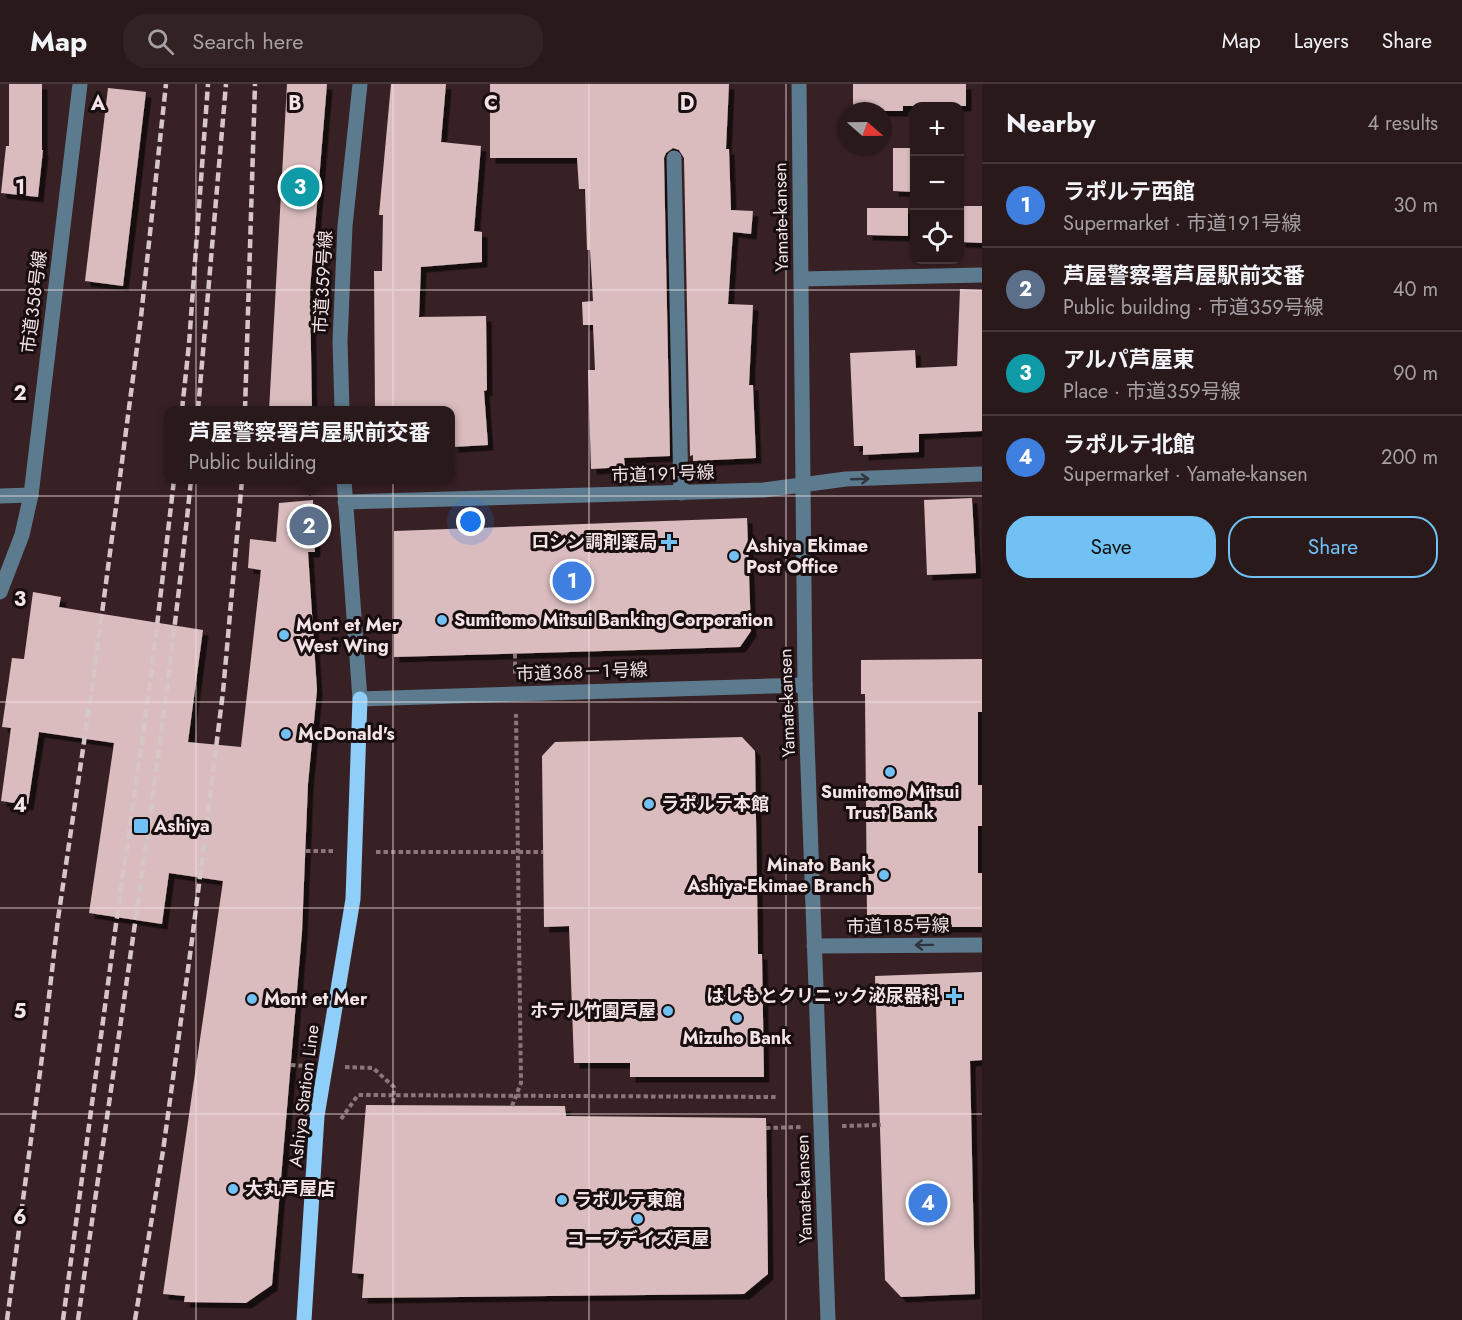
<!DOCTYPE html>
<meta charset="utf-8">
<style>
:root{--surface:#2a191b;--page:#322224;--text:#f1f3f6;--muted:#a5a0a3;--line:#46383a;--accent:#71c1f5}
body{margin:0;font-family:Jost,"Noto Sans JP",sans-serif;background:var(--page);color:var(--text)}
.controls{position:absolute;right:18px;top:18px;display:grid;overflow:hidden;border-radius:12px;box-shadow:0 2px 4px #0004}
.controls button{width:54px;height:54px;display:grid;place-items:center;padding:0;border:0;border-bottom:2px solid var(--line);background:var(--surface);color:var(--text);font:30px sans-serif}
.compass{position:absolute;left:838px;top:18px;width:54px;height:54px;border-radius:50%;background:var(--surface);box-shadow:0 2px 4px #0004;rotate:110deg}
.you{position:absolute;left:471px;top:438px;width:21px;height:21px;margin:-15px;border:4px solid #fff;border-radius:50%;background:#1a73e8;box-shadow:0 0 0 9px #1a73e833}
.badge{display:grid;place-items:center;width:39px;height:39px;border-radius:50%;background:var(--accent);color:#fff;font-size:20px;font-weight:700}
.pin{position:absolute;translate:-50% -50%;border:3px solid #fff;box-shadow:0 2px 6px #0006}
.popup{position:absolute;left:164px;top:322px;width:291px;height:78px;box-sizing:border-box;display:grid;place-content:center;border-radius:12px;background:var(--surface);filter:drop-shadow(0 2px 4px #0005);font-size:20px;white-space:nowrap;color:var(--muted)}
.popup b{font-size:22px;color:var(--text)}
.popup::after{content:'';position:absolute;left:50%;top:100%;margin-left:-12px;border:12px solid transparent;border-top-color:var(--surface)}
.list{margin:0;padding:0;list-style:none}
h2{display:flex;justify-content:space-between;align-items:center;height:78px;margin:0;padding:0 24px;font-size:26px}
h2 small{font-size:20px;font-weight:400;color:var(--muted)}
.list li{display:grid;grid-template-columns:39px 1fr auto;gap:18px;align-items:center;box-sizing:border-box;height:84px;padding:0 24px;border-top:2px solid var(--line)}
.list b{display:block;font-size:22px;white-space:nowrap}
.list p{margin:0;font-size:20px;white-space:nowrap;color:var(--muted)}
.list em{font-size:20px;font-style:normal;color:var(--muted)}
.actions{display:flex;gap:12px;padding:18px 24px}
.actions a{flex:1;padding:14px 0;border:2px solid var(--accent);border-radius:24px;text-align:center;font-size:21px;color:var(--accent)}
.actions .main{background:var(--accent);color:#111}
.icon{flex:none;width:33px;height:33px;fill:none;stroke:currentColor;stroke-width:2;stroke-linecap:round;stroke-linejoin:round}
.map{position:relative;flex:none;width:982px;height:1236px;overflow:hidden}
header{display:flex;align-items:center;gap:36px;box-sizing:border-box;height:84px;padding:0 30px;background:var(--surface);border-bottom:2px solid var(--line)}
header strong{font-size:28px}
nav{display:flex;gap:33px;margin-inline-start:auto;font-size:21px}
.search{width:420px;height:54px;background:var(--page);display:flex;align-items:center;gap:15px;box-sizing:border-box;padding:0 21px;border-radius:24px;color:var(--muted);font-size:22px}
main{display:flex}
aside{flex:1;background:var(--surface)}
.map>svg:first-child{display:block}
</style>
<header>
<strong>Map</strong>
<div class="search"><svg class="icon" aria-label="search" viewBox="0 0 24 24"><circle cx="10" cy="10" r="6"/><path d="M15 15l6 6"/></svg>Search here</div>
<nav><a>Map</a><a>Layers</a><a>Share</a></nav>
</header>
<main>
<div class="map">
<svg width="982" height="1236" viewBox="0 0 982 1236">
<defs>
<filter id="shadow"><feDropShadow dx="5.5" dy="5.5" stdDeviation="0" flood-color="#0009"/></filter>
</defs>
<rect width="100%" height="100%" fill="#382124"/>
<!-- building -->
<g fill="#dabcbe" filter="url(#shadow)">
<polygon points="9,0 42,0 42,66 43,66 38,113 1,109 6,62 9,62"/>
<polygon points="287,0 327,0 310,206 312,327 269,327"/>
<polygon points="391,0 446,0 441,58 481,62 474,147 482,148 482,178 421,183 419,233 486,232 487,306 484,307 488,361 453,363 450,327 375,327 374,187 382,187 383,131 379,131"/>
<polygon points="490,0 729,0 726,65 729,65 731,126 753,127 751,150 733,148 728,220 753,221 749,301 753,301 756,374 693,377 693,371 690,372 684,74 679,66 673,64 666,69 664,74 670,372 624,374 625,383 591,385 588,286 595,286 593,241 583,241 582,218 593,217 590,166 587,166 585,105 579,105 577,74 490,74"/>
<polygon points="853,0 966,0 966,22 903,22 903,27 853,27"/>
<polygon points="108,4 146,8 123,202 85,197"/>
<polygon points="893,64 915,64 915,108 893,107"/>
<polygon points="960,122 982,122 982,159 960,158"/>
<polygon points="867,124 908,124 908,152 867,151"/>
<polygon points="960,205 982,206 982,347 919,350 919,368 863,371 863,362 854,362 850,269 915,266 916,284 957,282"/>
<polygon points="972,414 976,489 927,491 924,416"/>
<polygon points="313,416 315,468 308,468 317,606 308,700 302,848 272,1201 246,1219 184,1218 185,1212 163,1210 223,797 169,789 162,840 89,829 114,659 39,648 28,721 1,717 11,644 2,643 12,574 24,575 33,508 61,513 59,523 203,546 188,658 241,663 261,486 248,484 250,455 276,458 279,419"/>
<polygon points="747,434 751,547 740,563 394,573 394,447"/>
<polygon points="982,575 982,628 978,628 978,701 982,701 982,742 978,742 978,789 982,789 982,843 911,843 911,831 867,831 865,610 861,610 861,576"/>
<polygon points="742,653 755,667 758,870 762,870 764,993 630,993 630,979 574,979 569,842 544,843 542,672 555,658"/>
<polygon points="982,888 982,976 970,977 975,1210 901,1213 885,1196 875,892"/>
<polygon points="366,1021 565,1022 566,1032 766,1034 768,1190 744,1210 362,1214 364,1190 352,1189"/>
</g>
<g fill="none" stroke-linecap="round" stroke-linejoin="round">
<!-- path -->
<g stroke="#8b7779" stroke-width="4" stroke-dasharray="4.5 3" stroke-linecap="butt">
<polyline points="515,570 515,590"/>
<polyline points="306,767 335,767"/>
<polyline points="376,768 543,768"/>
<polyline points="291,981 305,982"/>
<polyline points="345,983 373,984 394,1003 393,1021"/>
<polyline points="512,1022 521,999 516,630"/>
<polyline points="341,1035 358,1011 776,1013"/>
<polyline points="842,1042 881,1041"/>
<polyline points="766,1044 801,1043"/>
</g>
<!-- minor -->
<g stroke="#5d7b8f" stroke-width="15">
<polyline points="799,0 805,601 828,1236"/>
<polyline points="674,74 681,409"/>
<polyline points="802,195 982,191"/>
<polyline points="342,326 340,257 345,142 360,0"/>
<polyline points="344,396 360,615 805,601"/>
<polyline points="0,412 31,411"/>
<polyline points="345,418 764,406 846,395 982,390"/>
<polyline points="0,508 22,451 31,411 80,0"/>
<polyline points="814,862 982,861"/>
</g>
<!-- major -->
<polyline stroke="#8fcef8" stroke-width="15" points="304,1236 317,1032 353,815 360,615"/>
<!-- rail -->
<g stroke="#d7c6c7" stroke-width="4.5" stroke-dasharray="9 4.5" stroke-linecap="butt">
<polyline points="182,326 189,260 208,0"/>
<polyline points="198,326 226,0"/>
<polyline points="245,326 255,0"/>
<polyline points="7,1236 42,973 58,835 94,590 141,233 166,0"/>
<polyline points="63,1236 116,840 151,593 174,396"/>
<path d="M78,1236c39,-280 84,-559 113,-840"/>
<polyline points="135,1236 163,1067 192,856 223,608 242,396"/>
</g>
</g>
<!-- one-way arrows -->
<defs><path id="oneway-shaft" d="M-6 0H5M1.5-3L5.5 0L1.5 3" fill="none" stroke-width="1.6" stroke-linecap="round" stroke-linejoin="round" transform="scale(1.5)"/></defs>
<g stroke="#30343c">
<use href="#oneway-shaft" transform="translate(860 395) rotate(-2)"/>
<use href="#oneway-shaft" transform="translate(924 861) rotate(179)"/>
</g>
<!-- grid -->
<path fill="none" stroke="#f3e3e4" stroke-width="1.5" stroke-opacity="0.55" d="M196,0v1236M393,0v1236M589,0v1236M786,0v1236M0,206h982M0,412h982M0,618h982M0,824h982M0,1030h982"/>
<!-- markers -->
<g fill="#71c1f5" stroke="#180e0f" stroke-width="2">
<path d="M666 449h6v6h6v6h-6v6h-6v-6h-6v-6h6z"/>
<circle cx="734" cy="472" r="6"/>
<circle cx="442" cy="536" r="6"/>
<circle cx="284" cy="551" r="6"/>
<circle cx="286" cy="650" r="6"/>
<circle cx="890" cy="688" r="6"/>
<circle cx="649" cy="720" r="6"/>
<rect x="133" y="734" width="16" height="16" rx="3"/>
<circle cx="884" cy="791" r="6"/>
<path d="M951 903h6v6h6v6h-6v6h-6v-6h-6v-6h6z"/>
<circle cx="252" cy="915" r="6"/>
<circle cx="668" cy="927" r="6"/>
<circle cx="737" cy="934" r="6"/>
<circle cx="233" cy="1105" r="6"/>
<circle cx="562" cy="1116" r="6"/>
<circle cx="638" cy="1135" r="6"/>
</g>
<g text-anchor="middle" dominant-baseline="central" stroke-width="6" stroke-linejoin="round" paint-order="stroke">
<!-- street labels -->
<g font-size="18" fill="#f3e3e4" stroke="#180e0f">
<text transform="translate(781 133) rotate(-91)">Yamate-kansen</text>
<text transform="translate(323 198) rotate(-87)">市道３５９号線</text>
<text transform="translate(34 218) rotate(-83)">市道３５８号線</text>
<text transform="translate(663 390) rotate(-2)">市道１９１号線</text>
<text transform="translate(582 588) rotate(-2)">市道３６８－１号線</text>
<text transform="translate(787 619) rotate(-92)">Yamate-kansen</text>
<text transform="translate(898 842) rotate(-1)">市道１８５号線</text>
<text transform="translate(304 1012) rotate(-83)">Ashiya Station Line</text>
<text transform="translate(804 1105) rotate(-92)">Yamate-kansen</text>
</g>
<!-- poi labels -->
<g font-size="18" font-weight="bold" fill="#f3e3e4" stroke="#180e0f" text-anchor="start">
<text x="657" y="458" text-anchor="end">ロシン調剤薬局</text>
<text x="746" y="462">Ashiya Ekimae<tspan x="746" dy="21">Post Office</tspan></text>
<text x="454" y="536">Sumitomo Mitsui Banking Corporation</text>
<text x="296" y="541">Mont et Mer<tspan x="296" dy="21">West Wing</tspan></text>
<text x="298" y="650">McDonald's</text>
<text x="890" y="708" text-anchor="middle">Sumitomo Mitsui<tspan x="890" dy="21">Trust Bank</tspan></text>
<text x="661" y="720">ラポルテ本館</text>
<text x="154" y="742">Ashiya</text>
<text x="872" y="781" text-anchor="end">Minato Bank<tspan x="872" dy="21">Ashiya-Ekimae Branch</tspan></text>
<text x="940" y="912" text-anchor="end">はしもとクリニック泌尿器科</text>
<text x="264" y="915">Mont et Mer</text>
<text x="656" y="927" text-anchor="end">ホテル竹園芦屋</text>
<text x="737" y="954" text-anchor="middle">Mizuho Bank</text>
<text x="245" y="1105">大丸芦屋店</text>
<text x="574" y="1116">ラポルテ東館</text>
<text x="638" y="1155" text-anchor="middle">コープデイズ芦屋</text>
</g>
</g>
<g font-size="20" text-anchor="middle" font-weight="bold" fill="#f3e3e4" stroke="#180e0f" stroke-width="6" stroke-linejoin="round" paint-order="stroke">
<text x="98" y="26">A</text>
<text x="295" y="26">B</text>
<text x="491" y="26">C</text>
<text x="687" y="26">D</text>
<text x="20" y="110">1</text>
<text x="20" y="316">2</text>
<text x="20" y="522">3</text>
<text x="20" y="728">4</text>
<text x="20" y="934">5</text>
<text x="20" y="1140">6</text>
</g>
</svg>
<div class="controls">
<button>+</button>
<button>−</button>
<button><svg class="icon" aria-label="locate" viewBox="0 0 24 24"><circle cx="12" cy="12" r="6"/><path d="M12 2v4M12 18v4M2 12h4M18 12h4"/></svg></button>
</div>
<svg class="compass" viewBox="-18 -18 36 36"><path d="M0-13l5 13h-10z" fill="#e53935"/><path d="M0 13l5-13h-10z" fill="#a5a0a3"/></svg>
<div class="you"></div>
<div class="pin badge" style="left:572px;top:497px;background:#3f7fe0">1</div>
<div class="pin badge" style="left:309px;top:442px;background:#5c6f8a">2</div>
<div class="popup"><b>芦屋警察署芦屋駅前交番</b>Public building</div>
<div class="pin badge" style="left:300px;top:103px;background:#0f9aa8">3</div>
<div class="pin badge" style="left:928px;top:1119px;background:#3f7fe0">4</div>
</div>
<aside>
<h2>Nearby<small>4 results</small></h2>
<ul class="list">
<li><span class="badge" style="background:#3f7fe0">1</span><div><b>ラポルテ西館</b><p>Supermarket · 市道１９１号線</p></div><em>30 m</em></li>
<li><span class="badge" style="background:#5c6f8a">2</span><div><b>芦屋警察署芦屋駅前交番</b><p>Public building · 市道３５９号線</p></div><em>40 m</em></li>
<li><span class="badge" style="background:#0f9aa8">3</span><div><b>アルパ芦屋東</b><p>Place · 市道３５９号線</p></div><em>90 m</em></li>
<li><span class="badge" style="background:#3f7fe0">4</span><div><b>ラポルテ北館</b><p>Supermarket · Yamate-kansen</p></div><em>200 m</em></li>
</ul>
<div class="actions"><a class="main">Save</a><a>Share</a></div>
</aside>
</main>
